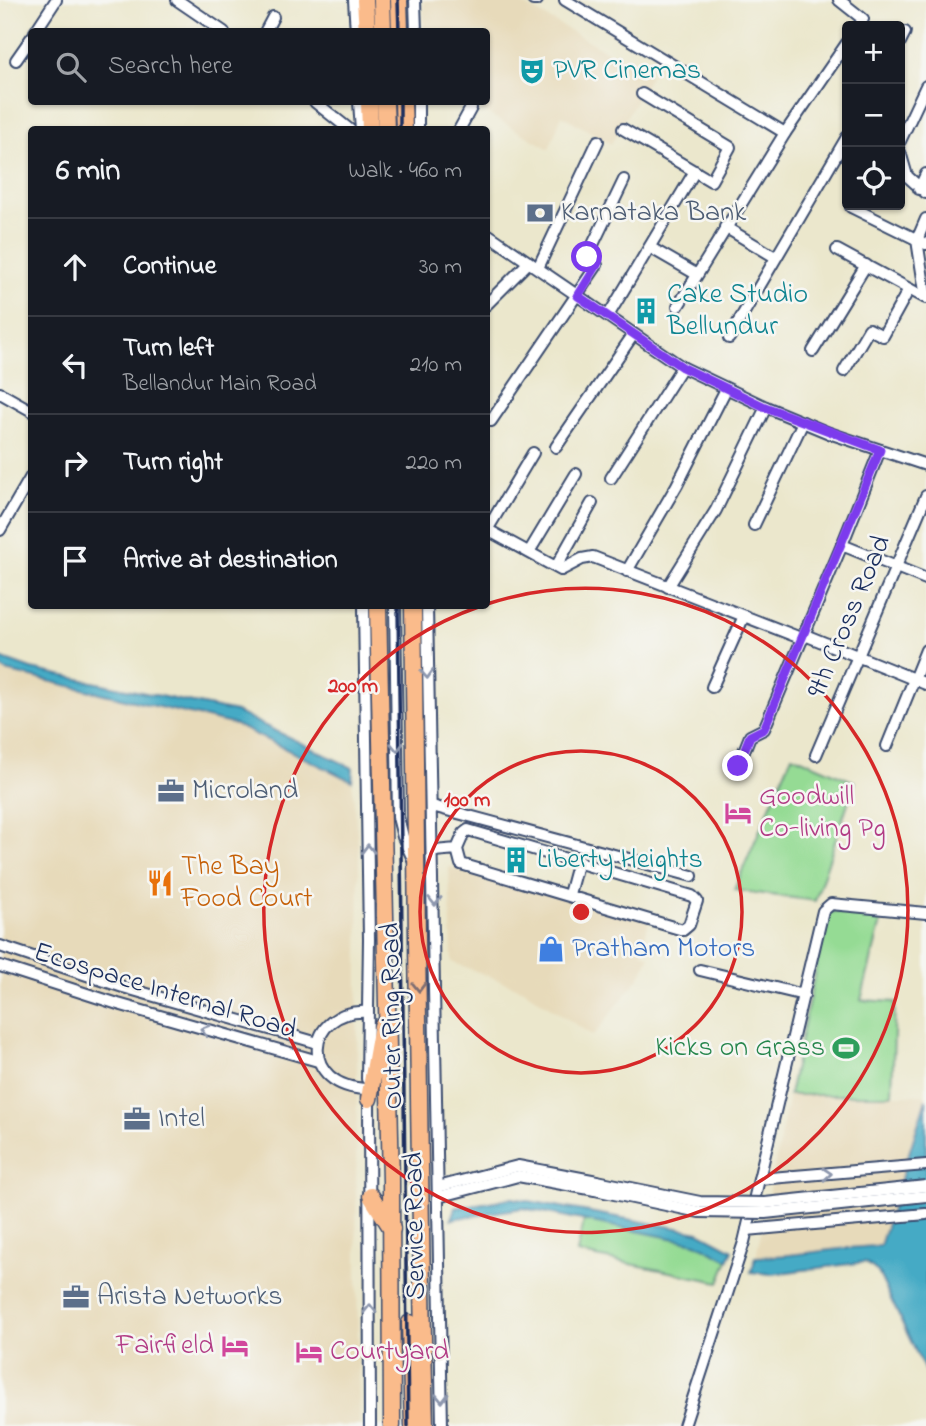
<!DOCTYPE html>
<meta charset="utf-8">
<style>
:root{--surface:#171b24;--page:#242831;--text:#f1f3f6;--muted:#9ea1a6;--line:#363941}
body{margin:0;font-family:"Indie Flower",sans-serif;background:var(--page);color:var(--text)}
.controls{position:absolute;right:21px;top:21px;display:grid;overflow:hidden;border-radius:7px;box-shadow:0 2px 5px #0004}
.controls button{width:63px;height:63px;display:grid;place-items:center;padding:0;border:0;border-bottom:2px solid var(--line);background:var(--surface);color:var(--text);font:35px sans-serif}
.stop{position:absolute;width:21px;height:21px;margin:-16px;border:5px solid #7c3aed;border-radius:50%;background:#fff}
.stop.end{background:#7c3aed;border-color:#fff;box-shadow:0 2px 7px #0008}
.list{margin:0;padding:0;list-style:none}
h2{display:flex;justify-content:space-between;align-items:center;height:91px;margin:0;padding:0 28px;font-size:30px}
h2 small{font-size:23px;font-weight:400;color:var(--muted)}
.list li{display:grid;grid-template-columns:46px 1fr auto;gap:21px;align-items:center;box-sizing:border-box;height:98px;padding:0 28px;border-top:2px solid var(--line)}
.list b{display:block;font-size:26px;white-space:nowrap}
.list p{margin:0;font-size:23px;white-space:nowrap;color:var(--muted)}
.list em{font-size:23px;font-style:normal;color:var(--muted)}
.icon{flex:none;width:38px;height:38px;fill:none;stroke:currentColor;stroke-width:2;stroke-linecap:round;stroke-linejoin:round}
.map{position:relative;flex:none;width:926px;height:1426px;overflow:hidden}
.search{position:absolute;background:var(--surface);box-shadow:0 2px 5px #0004;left:28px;top:28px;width:462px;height:77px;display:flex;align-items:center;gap:18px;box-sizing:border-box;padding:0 24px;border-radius:7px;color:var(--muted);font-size:26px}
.panel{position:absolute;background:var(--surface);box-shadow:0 2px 5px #0004;left:28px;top:126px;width:462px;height:483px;border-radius:7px}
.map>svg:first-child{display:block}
</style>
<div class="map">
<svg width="926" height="1426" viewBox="0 0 926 1426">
<rect width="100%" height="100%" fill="#f6f6f2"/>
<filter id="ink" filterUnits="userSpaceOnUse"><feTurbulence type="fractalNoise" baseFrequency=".0143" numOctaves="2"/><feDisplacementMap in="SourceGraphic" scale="14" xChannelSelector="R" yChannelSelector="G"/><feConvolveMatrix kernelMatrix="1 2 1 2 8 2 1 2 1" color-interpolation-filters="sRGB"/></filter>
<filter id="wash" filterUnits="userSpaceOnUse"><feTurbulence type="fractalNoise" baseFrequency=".00686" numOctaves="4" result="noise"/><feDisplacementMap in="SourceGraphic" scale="28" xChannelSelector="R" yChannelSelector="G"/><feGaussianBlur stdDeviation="1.57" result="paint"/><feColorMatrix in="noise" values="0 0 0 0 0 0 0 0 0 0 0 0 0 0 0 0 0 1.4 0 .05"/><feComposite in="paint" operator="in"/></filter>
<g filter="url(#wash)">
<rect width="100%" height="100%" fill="#ebe7cc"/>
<!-- built -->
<g fill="#e7daba">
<polygon points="424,0 510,0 530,8 650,76 611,144 562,115 549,149 468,102 486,102 486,32 423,32"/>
<polygon points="0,667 236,725 352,781 359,853 356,1191 359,1426 0,1426"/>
<polygon points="449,867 649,920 642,952 650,956 641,975 593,1036 524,990 452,962"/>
<polygon points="789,1095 926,1095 926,1254 880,1246 842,1247 799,1256 756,1257"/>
</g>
<!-- green -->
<g fill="#95db94" stroke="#588579" stroke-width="2">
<polygon points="792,755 855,782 815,901 734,890"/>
<polygon points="828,911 882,918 861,1000 895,1002 892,1095 789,1095"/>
<polygon points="584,1220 696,1243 728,1260 719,1282 577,1253"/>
</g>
<!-- water -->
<g fill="#45aac5" stroke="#306c92" stroke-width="2">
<polygon points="0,658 31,669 236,712 353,768 352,781 236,725 6,671 0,667"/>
<path d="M926,1099v274l-48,-101 -13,-10 -93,12 -21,-2 5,-15c44,-1 81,-10 124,-11z"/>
<polygon points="512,1198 699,1232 733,1250 728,1260 696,1243 523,1208 451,1219 455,1208"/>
</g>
</g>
<g filter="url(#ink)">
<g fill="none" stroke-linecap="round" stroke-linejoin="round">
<!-- minor casing -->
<g stroke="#3a4b6e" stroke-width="14">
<g id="minor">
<polyline points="177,0 224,32"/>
<polyline points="354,0 356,32"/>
<polyline points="415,0 416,32"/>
<polyline points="533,0 537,0"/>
<polyline points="565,0 785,133"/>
<polyline points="839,0 863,19 859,26"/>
<polyline points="35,32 56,0"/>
<polyline points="265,32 273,17"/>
<polyline points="900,42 905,32"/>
<polyline points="16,60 32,37"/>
<polyline points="315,102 350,130"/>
<polyline points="359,102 361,130"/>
<polyline points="418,102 418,130"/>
<polyline points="623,129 711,181 730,147 642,94"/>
<polyline points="459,130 471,108"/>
<polyline points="900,141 926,86"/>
<polyline points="900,152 907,176 926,193"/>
<polyline points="919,189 926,174"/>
<polyline points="851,207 926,244"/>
<polyline points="926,219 917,240 926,298"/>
<polyline points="725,227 775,257"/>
<polyline points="486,233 682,367 766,407 829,433 926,465"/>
<polyline points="651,248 696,274"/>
<polyline points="837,250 924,297"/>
<polyline points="538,268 598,141"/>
<polyline points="486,305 529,262"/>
<polyline points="678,306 785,133 847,43"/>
<polyline points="608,316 695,171"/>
<polyline points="729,338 847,137"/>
<polyline points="813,351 866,265"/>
<polyline points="844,371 869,329 883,336 909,289"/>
<polyline points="0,393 32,411"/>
<polyline points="491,421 597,265 587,257 624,180"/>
<polyline points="556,447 633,335"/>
<polyline points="880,450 842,545 926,579"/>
<polyline points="611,478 682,367"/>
<polyline points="754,525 803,422"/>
<polyline points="486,529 561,570 582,559 593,557 803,639"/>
<polyline points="0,530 32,475"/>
<polyline points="487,530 533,453"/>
<polyline points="529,552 576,474"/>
<polyline points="556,567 592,503"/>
<polyline points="627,571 677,485 726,389"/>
<polyline points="668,587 716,510 766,407"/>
<polyline points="364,606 369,939 367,1079"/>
<polyline points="395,606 398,817 403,837 413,859"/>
<polyline points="427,606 442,1426"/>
<polyline points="805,635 926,684"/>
<polyline points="712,687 744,616"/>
<polyline points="887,746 926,650"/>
<polyline points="816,755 926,496"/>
<polyline points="738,766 750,736 764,729 842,545"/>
<polyline points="432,806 692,876"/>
<polyline points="434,851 457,849 461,864 683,930 689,925 697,901 692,896 468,830 464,833 457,849"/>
<polyline points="569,894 578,861"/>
<polyline points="0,946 123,987 318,1043"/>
<polyline points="0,966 118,1004 318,1061"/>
<polyline points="700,970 804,995"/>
<path d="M368,1089c-70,-1 -64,-81 0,-77"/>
<polyline points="369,1095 370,1426"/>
<polyline points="759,1179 926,1165"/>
<polyline points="438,1187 518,1166 597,1181"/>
<polyline points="438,1197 518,1176 595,1190"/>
<polyline points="747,1230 926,1214"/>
<polyline points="684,1426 744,1242 823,911 831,904 926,913"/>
</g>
</g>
<!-- highway casing -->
<g stroke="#3a4b6e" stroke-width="19">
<g id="highway">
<polyline points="365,0 367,32"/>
<polyline points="382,0 383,32"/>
<polyline points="399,0 400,32"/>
<polyline points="369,102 370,130"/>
<polyline points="385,102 386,130"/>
<polyline points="403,102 404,130"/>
<polyline points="378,606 391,1181 392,1426"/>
<path d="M413,606c4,273 5,547 12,820"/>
<polyline points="369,1099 382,1026"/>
<polyline points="371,1196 392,1229"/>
<polyline points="410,1323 413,1426"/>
</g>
</g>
<!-- minor -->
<use href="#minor" stroke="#fff" stroke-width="10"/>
<!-- highway -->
<use href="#highway" stroke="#fabb8b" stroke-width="16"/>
<!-- rail -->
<g stroke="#1b2f5e" stroke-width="3.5">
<polyline points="398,0 399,32"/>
<polyline points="400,102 400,130"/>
<polyline points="398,606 408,1426"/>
</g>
<!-- minor-bridge casing -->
<g stroke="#3a4b6e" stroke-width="14" stroke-linecap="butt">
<g id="minor-bridge">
<polyline points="597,1181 700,1202 765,1203 926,1186"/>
<polyline points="595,1190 699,1212 765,1213 926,1196"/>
</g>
</g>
<!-- minor-bridge -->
<use href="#minor-bridge" stroke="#fff" stroke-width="10"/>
</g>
<!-- one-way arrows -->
<defs><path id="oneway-chevron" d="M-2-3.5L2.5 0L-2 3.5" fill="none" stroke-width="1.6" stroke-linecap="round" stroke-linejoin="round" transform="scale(1.75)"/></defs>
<g stroke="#8d97ae">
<use href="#oneway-chevron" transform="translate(427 674) rotate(87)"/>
<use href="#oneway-chevron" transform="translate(397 747) rotate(89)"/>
<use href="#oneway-chevron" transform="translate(368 849) rotate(-91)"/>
<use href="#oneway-chevron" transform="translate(435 901) rotate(90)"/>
<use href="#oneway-chevron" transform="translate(205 1030) rotate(-164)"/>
<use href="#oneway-chevron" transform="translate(827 1174) rotate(-4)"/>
<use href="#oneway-chevron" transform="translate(370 1309) rotate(-90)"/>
<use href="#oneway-chevron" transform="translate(442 1398) rotate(89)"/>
</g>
<use stroke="#7f6e72" href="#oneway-chevron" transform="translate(419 987) rotate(89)"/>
</g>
<g fill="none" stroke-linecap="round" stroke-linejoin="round" filter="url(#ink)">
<!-- route -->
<polyline stroke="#7c3aed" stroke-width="9" points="587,257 597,265 578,296 682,367 765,407 880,450 764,729 750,736 738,766"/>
</g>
<!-- distance rings -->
<g fill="none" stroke="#d62828" stroke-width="3.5">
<circle cx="581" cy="912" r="161"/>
<path d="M487 604A322 322 0 1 1 481 606"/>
</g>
<!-- icons -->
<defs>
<g id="theatre-bare" transform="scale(2.1)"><path d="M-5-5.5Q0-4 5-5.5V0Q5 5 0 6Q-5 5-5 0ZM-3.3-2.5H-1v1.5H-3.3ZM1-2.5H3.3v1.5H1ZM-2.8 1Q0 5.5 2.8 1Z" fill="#0f9aa8" stroke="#f6f6f2" stroke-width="2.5" paint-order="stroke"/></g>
<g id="bank-bare" transform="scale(2.1)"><path d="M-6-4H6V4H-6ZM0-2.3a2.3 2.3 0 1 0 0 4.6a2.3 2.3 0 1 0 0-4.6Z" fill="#5c6f8a" stroke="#f6f6f2" stroke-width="2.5" paint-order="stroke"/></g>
<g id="building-bare" transform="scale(2.1)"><path d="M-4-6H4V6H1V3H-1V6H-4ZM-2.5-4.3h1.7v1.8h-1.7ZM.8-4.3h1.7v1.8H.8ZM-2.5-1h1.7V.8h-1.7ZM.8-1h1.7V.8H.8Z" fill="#0f9aa8" stroke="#f6f6f2" stroke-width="2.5" paint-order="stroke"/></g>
<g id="office-bare" transform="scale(2.1)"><path d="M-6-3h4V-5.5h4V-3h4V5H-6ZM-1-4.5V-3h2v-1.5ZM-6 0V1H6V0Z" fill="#5c6f8a" stroke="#f6f6f2" stroke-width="2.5" paint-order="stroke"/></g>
<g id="hotel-bare" transform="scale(2.1)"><path d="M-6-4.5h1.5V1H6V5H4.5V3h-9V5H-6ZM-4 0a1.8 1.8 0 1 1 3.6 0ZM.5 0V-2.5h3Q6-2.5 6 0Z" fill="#d1479c" stroke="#f6f6f2" stroke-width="2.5" paint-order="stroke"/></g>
<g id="restaurant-bare" transform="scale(2.1)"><path d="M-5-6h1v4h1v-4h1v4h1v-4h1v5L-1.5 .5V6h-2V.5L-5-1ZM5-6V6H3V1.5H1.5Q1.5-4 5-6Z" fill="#e8710a" stroke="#f6f6f2" stroke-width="2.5" paint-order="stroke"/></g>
<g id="shop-bare" transform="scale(2.1)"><path d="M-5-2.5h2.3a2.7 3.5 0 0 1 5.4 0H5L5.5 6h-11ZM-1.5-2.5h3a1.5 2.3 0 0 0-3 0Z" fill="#3f7fe0" stroke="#f6f6f2" stroke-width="2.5" paint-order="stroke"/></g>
<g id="stadium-bare" transform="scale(2.1)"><path d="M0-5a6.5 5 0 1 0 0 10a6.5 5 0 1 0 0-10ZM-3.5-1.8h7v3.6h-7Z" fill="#2e9e5b" stroke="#f6f6f2" stroke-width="2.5" paint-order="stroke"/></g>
</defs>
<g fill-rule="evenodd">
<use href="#theatre-bare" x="532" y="71"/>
<use href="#bank-bare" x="540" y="213"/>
<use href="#building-bare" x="646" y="311"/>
<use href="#office-bare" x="171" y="791"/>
<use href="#hotel-bare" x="738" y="813"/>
<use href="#building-bare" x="516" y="860"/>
<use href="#restaurant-bare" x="160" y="883"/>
<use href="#shop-bare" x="551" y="949"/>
<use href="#stadium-bare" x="846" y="1048"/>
<use href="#office-bare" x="137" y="1119"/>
<use href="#office-bare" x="76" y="1297"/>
<use href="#hotel-bare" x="235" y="1346"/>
<use href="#hotel-bare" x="309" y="1352"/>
</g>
<g text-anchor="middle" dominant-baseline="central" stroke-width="5" stroke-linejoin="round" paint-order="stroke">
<!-- culture labels -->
<g font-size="28" fill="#0d838f" stroke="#f6f6f2" text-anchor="start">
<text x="553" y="71">PVR Cinemas</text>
<text x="667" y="295">Cake Studio<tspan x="667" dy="32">Bellundur</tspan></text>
<text x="537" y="860">Liberty Heights</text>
</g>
<!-- service labels -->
<g font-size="28" fill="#4e5e75" stroke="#f6f6f2" text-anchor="start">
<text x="561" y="213">Karnataka Bank</text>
<text x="192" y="791">Microland</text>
<text x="158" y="1119">Intel</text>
<text x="97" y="1297">Arista Networks</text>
</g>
<!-- street labels -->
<g font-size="28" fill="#1b2f5e" stroke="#f6f6f2">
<text transform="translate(850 617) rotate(-67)">9th Cross Road</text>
<text transform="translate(165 992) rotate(17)">Ecospace Internal Road</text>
<text transform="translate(393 1016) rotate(-91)">Outer Ring Road</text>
<text transform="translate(416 1226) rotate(-91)">Service Road</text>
</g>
<!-- hotel labels -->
<g font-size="28" fill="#b23c85" stroke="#f6f6f2" text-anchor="start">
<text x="759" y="797">Goodwill<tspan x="759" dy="32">Co-living Pg</tspan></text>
<text x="214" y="1346" text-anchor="end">Fairfield</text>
<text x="330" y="1352">Courtyard</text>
</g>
<!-- food labels -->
<g font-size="28" fill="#c56008" stroke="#f6f6f2" text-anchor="start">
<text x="181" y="867">The Bay<tspan x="181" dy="32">Food Court</tspan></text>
</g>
<!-- shop labels -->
<g font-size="28" fill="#366cbe" stroke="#f6f6f2" text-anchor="start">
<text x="572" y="949">Pratham Motors</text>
</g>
<!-- leisure labels -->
<g font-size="28" fill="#27864d" stroke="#f6f6f2" text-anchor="end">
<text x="825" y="1048">Kicks on Grass</text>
</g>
</g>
<circle cx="581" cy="912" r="10" fill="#d62828" stroke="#f6f6f2" stroke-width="3.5"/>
<g font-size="21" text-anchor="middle" font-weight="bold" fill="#d62828" stroke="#f6f6f2" stroke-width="5" stroke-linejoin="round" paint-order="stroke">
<text x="353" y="692">200 m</text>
<text x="467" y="806">100 m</text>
</g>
</svg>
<div class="controls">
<button>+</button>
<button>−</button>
<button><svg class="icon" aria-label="locate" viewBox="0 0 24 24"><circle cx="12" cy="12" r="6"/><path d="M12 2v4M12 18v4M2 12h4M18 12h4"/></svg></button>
</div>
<div class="stop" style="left:587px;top:257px"></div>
<div class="stop end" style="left:738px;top:766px"></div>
<div class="search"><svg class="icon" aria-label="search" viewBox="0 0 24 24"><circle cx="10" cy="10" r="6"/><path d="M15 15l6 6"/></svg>Search here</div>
<section class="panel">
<h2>6 min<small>Walk · 460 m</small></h2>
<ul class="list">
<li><svg class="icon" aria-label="ahead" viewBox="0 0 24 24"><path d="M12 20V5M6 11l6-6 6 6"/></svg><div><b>Continue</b></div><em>30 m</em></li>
<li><svg class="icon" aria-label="left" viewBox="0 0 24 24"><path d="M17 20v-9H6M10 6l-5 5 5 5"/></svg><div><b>Turn left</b><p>Bellandur Main Road</p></div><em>210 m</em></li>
<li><svg class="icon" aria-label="right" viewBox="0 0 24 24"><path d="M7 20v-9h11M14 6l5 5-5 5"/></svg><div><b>Turn right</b></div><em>220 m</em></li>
<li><svg class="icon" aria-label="arrive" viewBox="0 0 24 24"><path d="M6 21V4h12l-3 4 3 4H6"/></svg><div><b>Arrive at destination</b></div></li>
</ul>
</section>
</div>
